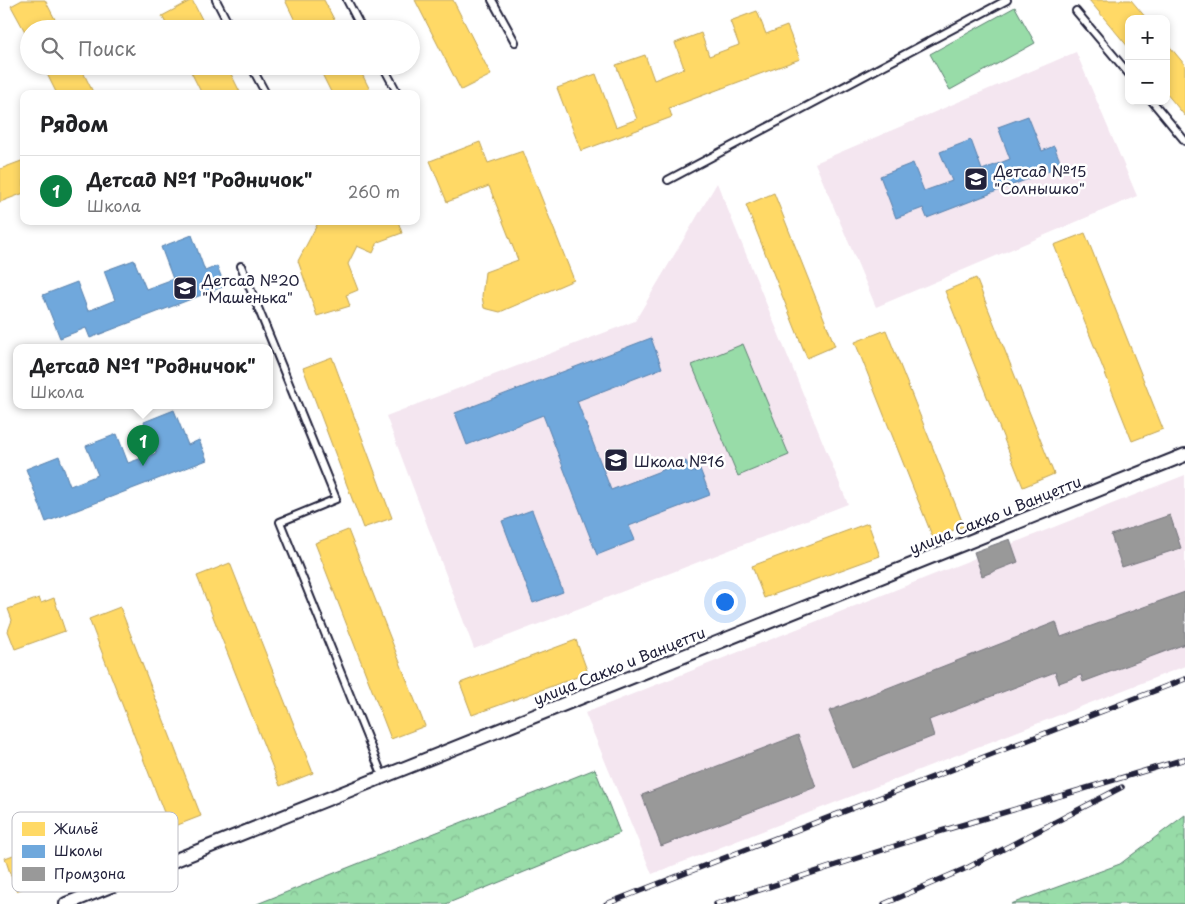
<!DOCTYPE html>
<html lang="ru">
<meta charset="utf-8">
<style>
:root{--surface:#fff;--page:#f6f6f6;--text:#202124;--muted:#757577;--line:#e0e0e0;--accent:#0b8043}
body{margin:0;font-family:"Playpen Sans",sans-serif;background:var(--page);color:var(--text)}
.controls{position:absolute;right:15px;top:15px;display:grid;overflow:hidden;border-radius:10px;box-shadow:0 2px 8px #0003}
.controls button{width:45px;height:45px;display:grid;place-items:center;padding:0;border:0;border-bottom:1px solid var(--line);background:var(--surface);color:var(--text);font:25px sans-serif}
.you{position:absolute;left:724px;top:601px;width:18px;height:18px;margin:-12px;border:4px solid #fff;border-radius:50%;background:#1a73e8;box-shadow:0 0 0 8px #1a73e833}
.badge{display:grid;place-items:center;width:32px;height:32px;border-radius:50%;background:var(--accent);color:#fff;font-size:16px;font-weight:700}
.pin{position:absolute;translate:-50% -41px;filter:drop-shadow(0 1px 2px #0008)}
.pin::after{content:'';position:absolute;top:26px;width:18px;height:15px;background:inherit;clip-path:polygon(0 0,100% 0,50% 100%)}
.popup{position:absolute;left:13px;top:344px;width:260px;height:65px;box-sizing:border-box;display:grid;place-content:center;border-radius:10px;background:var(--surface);filter:drop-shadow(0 1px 4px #0005);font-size:16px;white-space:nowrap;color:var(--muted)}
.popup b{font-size:19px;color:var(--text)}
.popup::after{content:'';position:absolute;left:50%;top:100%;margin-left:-10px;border:10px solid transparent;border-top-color:var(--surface)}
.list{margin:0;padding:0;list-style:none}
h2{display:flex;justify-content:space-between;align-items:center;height:65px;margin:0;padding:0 20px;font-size:21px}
h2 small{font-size:16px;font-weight:400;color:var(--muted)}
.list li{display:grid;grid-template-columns:32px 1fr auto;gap:15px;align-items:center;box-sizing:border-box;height:70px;padding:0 20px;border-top:1px solid var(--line)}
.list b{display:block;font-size:19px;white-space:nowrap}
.list p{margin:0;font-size:16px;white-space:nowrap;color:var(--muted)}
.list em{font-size:16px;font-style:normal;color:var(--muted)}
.icon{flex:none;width:28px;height:28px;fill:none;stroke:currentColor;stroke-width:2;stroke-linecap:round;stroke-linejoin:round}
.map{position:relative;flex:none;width:1185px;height:904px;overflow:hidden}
.search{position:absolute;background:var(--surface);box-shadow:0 2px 8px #0003;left:20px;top:20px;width:400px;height:55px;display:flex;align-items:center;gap:12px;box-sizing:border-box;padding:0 18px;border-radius:28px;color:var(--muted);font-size:19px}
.panel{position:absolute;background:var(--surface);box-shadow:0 2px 8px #0003;left:20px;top:90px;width:400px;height:135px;border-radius:10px}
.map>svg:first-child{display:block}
</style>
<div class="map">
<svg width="1185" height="904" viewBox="0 0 1185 904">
<defs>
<pattern id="forest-crowns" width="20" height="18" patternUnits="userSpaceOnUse" patternTransform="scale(1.25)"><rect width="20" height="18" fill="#98dca8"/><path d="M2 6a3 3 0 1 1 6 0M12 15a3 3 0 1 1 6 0" fill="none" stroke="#83bc92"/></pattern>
</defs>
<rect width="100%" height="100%" fill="#fff"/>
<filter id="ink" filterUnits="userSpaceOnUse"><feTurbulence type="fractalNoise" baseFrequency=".02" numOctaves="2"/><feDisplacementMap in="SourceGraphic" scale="10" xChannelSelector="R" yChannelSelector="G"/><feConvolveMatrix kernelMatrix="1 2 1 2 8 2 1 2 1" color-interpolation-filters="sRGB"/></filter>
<g filter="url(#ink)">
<!-- built -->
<g fill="#f4e6f0">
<polygon points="1076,52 1137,196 876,307 815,163"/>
<polygon points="717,183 848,504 474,649 386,416 635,321"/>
<polygon points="1185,475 1185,666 652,874 585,713"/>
</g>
<!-- green -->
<g fill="#98dca8" stroke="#5d7f72">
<polygon points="1015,7 1035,43 950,90 930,54"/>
<polygon points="743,344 789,455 738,476 692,365"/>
</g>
<!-- forest -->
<g fill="url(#forest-crowns)" stroke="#5d7f72">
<polygon points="595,769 620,833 446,904 257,904"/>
<polygon points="1185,815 1185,904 1011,904 1120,864"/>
</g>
<!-- homes -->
<g fill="#ffd966" stroke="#bda259">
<polygon points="22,0 45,0 60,29 29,29 29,39 11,6"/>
<polygon points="192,0 207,29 169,29 162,16"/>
<polygon points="285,0 324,0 339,29 299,29"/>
<polygon points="415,0 453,0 491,75 461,90"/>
<polygon points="1089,0 1131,0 1147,19 1129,19 1129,48"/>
<polygon points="757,11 766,34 787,26 800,59 669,108 672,117 581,151 557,88 596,74 616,127 637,119 616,65 645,55 654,80 684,68 675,43 701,33 709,56 739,45 730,21"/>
<polygon points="1166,42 1185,65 1185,116 1166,93"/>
<polygon points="43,66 80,66 94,94 57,94"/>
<polygon points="188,66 227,66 241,94 202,94"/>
<polygon points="318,66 358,66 372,94 332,94"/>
<polygon points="480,142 488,163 523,151 574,280 500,312 484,308 482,296 485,272 518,260 489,186 447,202 430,161"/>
<polygon points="24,160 24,193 0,202 0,169"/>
<polygon points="774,193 835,346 807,358 746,205"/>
<polygon points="319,221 398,221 402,233 378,242 373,253 357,246 348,264 358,290 346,295 350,306 317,316 298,261"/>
<polygon points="1085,233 1163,429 1132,441 1054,245"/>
<polygon points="976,278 1054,474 1023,487 945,291"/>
<polygon points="886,330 964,526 933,538 855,342"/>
<polygon points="332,357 392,518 363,528 303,368"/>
<polygon points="868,523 880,556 764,598 752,566"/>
<polygon points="348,530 425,726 391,739 315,543"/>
<polygon points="230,563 313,773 280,786 197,576"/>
<polygon points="39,598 41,603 54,598 65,631 15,649 8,631 12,620 8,609"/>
<polygon points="120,607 201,816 170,828 89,619"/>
<polygon points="576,640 588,673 472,715 460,683"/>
<polygon points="121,816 133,848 16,891 5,858"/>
</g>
<!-- schools -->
<g fill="#6fa8dc" stroke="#5880ac">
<polygon points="1028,116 1042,151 1054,146 1062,166 927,218 923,208 896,218 880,176 913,163 924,191 952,181 940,152 971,140 982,170 1010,159 998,127"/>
<polygon points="192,235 205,271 217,266 225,286 90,338 86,328 60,338 43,295 77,282 88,311 115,300 104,271 134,260 146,289 173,279 161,247"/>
<polygon points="651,338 662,368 577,401 611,490 686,461 691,473 700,469 710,495 629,526 635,540 597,555 543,415 467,445 455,413"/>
<polygon points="174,410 188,445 199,440 207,460 46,522 26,469 59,456 70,486 98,475 86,446 117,434 128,463 156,453 144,422"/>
<polygon points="532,510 563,592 533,603 502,521"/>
</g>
<!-- industry -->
<g fill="#999" stroke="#75757d">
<polygon points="1170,515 1181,548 1122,567 1111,535"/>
<polygon points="1010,539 1018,562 982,576 974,552"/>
<polygon points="1185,592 1185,644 1083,682 1081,675 1059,683 1055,672 929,720 934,736 852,768 829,711 1056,622 1061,637"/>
<polygon points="798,735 816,787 661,846 642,795"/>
</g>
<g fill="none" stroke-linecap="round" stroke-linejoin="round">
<!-- lane casing -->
<g stroke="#22223b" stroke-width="10">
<g id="lane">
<polyline points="216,0 231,29"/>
<polyline points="347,0 362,29"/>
<polyline points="492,0 515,42"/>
<polyline points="1076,11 1129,74"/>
<polyline points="251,66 266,94"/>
<polyline points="383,66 398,94"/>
<polyline points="1152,101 1185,141"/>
<polyline points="668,180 1007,0"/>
<polyline points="241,266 336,499 280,522 383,777"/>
</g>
</g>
<!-- street casing -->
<g stroke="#22223b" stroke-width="16">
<polyline id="street" points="66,904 1185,455"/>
</g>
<!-- lane -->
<use href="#lane" stroke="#fff" stroke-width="6"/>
<!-- street -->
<use href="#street" stroke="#fff" stroke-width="12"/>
<!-- rail casing -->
<g stroke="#22223b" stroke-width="5.5">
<g id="rail">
<polyline points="606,904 1185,679"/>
<polyline points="716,904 938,832 1185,759"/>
<polyline points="884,904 969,867 1122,787"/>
</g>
</g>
<!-- rail -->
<use href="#rail" stroke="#fff" stroke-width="4" stroke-dasharray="11" stroke-linecap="butt"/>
</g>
</g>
<!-- icons -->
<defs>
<g id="school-square" transform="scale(1.25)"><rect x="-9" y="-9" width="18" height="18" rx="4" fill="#22223b" stroke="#fff"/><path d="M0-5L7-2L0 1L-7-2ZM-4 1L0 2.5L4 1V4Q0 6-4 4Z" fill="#fff"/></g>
</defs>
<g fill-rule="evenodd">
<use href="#school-square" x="976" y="179"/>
<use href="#school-square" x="185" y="288"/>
<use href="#school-square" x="616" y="460"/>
</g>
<g text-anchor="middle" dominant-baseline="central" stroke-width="5" stroke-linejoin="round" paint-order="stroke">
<!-- poi labels -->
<g font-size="15" fill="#22223b" stroke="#fff" text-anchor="start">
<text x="994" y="170">Детсад №15<tspan x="994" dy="17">"Солнышко"</tspan></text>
<text x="202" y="279">Детсад №20<tspan x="202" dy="17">"Машенька"</tspan></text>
<text x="634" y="460">Школа №16</text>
</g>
<!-- street labels -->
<g font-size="15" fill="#22223b" stroke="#fff">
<text transform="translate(995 514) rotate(-22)">улица Сакко и Ванцетти</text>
<text transform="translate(619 665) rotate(-22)">улица Сакко и Ванцетти</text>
</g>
</g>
<!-- legend -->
<rect x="12" y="812" width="166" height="80" rx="8" fill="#fff" stroke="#bdbdc4" stroke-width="1"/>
<rect x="22" y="822" width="23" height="14" fill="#ffd966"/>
<rect x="22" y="845" width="23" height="13" fill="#6fa8dc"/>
<rect x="22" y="867" width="23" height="14" fill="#999"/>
<g font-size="14" fill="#22223b">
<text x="54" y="834">Жильё</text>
<text x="54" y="856">Школы</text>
<text x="54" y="879">Промзона</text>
</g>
</svg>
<div class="controls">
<button>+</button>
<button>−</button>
</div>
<div class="you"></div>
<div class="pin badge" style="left:143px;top:466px">1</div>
<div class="popup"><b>Детсад №1 &quot;Родничок&quot;</b>Школа</div>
<div class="search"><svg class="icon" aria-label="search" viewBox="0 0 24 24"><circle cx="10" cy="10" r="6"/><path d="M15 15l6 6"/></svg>Поиск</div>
<section class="panel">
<h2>Рядом<small></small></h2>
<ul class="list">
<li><span class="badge">1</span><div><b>Детсад №1 &quot;Родничок&quot;</b><p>Школа</p></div><em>260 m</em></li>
</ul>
</section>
</div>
